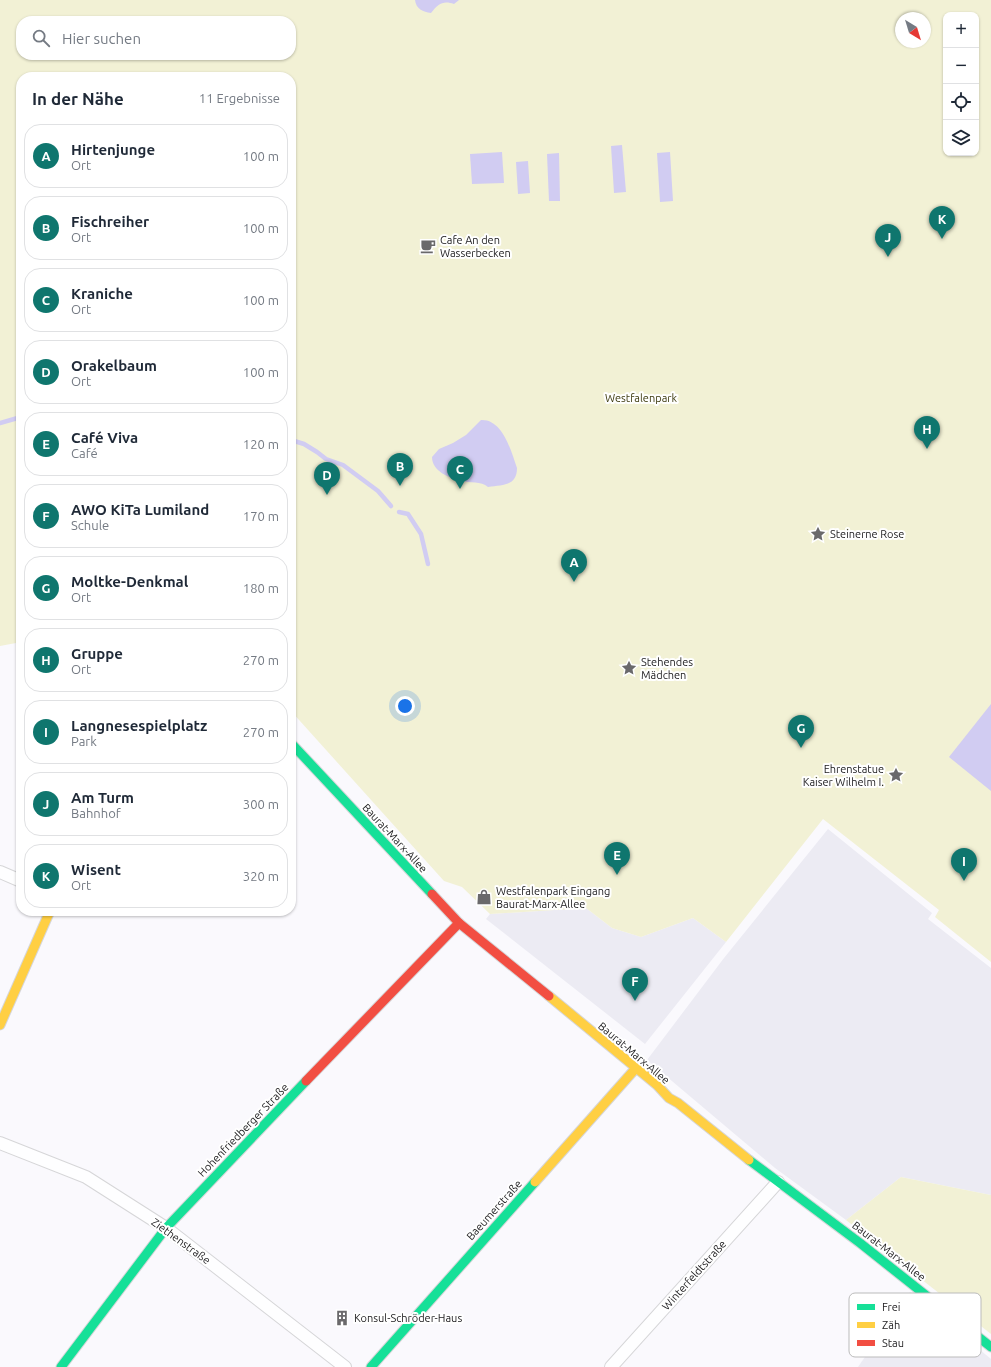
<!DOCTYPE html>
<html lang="de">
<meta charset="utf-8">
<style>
:root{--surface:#fff;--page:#f2f2f3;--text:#1f2937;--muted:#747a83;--line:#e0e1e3;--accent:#0f766e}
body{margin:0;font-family:Ubuntu,sans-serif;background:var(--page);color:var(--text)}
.controls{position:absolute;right:12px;top:12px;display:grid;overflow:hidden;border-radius:8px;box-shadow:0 1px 3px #0004}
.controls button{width:36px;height:36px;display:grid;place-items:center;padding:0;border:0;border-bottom:1px solid var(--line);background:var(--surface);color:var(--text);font:20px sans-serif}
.compass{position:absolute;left:895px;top:12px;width:36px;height:36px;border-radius:50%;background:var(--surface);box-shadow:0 1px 3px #0004;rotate:142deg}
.you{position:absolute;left:405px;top:706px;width:14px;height:14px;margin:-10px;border:3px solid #fff;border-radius:50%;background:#1a73e8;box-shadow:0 0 0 6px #1a73e833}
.badge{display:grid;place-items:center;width:26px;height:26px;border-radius:50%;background:var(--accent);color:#fff;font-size:13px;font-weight:700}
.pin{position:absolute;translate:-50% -33px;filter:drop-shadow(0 1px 2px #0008)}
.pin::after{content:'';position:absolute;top:21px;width:14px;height:12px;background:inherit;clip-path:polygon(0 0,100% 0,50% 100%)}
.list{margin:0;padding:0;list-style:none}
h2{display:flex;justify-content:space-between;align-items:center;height:52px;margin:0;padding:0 16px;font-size:17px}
h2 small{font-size:13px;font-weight:400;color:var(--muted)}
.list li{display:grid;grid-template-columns:26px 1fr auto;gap:12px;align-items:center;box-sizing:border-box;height:64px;margin:0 8px 8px;padding:0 8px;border:1px solid var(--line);border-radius:16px}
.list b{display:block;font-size:15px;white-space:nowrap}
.list p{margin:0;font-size:13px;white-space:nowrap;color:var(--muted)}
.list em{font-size:13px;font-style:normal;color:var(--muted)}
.icon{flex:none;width:22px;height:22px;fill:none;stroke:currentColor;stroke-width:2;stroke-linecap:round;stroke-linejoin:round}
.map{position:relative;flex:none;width:991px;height:1367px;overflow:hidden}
.search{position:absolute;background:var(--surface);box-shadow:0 1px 3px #0004;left:16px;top:16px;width:280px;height:44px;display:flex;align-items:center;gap:10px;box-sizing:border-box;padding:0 14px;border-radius:16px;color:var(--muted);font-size:15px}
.panel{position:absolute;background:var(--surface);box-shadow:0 1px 3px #0004;left:16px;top:72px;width:280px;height:844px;border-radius:16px}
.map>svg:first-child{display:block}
</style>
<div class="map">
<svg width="991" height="1367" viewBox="0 0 991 1367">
<rect width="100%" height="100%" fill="#faf9fd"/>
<!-- built -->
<g fill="#ecebf3">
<polygon points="828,829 932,913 928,919 991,968 991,1195 901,1177 846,1220 775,1168 647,1060 724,958"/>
<polygon points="586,908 612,928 641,937 693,918 726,942 645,1044 486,919 490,914"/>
<polygon points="910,1292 991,1359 991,1367 858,1367"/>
</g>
<!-- green -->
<g fill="#f2f1d5" fill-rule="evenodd">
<path d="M0,0h991v962l-56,-45 4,-7 -116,-91 -97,123 -33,-24 -52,19 -29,-9 -26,-20 -96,6 -28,-27 -18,-6 -153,-170v-634h-270v575l-5,-9 -16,3zM946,15h30v138h-30zM901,18h24v24h-24zM21,21h270v34h-270z"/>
<polygon points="901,1177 991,1195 991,1334 846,1220"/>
</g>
<!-- water -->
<g fill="#d1ccf2">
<path d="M415,0h44l-5,4c-11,-4 -16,0 -23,9 -8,-1 -15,-4 -16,-13z"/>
<polygon points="622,145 626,192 614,193 611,146"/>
<polygon points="502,152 504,183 472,184 470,154"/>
<polygon points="670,152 673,201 660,202 657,153"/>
<polygon points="559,153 560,201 549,201 547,154"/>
<polygon points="528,161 530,193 518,194 516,162"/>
<path d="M481,420c22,-1 30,31 36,48 0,18 -14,17 -29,19 -7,-6 -18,-4 -27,-6 -12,-3 -29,-10 -29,-24l7,-8 14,-6 13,-8z"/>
<polygon points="991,704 991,791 949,757"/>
</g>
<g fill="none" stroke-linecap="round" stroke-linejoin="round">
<!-- stream -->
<g stroke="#d1ccf2" stroke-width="4.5">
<polyline points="0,423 21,417"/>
<polyline points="291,440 304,444 317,452 326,459 343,465 378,491 391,506"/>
<polyline points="399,512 408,514 421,534 428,564"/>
</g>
<!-- street casing -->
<g stroke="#d6d6d8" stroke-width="14">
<g id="street">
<polyline points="0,872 21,881"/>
<polyline points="0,1143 86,1177 166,1228 345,1367"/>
<polyline points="611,1367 778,1182"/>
</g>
</g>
<!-- fast casing -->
<g stroke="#d6d6d8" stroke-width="11">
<g id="fast">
<polyline points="291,743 432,894"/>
<polyline points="749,1160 860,1243 991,1347"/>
<polyline points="61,1367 166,1228 306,1081"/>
<polyline points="371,1367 535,1182"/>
</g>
</g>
<!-- slow casing -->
<g stroke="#d6d6d8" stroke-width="11">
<g id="slow">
<polyline points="549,996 657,1085 669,1098 678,1103 749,1160"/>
<polyline points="0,1025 50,911"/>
<polyline points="535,1182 636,1068"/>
</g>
</g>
<!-- jam casing -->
<g stroke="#d6d6d8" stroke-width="11">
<g id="jam">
<polyline points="432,894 459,923 549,996"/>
<polyline points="306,1081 459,923"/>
</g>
</g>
<!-- street -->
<use href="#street" stroke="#fefeff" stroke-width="12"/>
<!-- fast -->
<use href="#fast" stroke="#16e098" stroke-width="9"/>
<!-- slow -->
<use href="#slow" stroke="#ffcf43" stroke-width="9"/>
<!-- jam -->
<use href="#jam" stroke="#f24e42" stroke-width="9"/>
</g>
<!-- icons -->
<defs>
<g id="cafe-bare" transform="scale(1.2)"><path d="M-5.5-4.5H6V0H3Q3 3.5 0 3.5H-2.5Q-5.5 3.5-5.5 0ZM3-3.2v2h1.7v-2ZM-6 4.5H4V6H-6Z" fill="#6a696b" stroke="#fff" stroke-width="2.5" paint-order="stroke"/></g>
<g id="sight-bare" transform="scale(1.2)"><path d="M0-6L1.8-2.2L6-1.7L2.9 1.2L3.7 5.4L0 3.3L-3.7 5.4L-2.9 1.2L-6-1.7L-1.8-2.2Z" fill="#6a696b" stroke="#fff" stroke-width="2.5" paint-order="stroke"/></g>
<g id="shop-bare" transform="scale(1.2)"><path d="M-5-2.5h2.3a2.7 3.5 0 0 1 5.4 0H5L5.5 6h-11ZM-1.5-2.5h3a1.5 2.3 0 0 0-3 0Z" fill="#6a696b" stroke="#fff" stroke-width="2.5" paint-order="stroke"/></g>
<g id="building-bare" transform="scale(1.2)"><path d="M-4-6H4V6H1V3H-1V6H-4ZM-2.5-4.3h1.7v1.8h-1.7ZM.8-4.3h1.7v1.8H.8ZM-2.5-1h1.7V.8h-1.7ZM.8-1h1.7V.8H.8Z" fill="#6a696b" stroke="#fff" stroke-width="2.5" paint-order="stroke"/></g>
</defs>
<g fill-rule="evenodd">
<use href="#cafe-bare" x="428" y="246"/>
<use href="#sight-bare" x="818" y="534"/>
<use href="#sight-bare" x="629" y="668"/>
<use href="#sight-bare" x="896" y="775"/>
<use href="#shop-bare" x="484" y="897"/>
<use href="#building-bare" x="342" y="1318"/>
</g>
<g text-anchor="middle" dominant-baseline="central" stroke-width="4" stroke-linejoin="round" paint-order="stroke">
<!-- poi labels -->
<g font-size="11" fill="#1c1b1d" stroke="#fff" text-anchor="start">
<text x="440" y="240">Cafe An den<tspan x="440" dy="13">Wasserbecken</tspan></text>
<text x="830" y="534">Steinerne Rose</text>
<text x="641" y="662">Stehendes<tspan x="641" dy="13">Mädchen</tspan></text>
<text x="884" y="769" text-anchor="end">Ehrenstatue<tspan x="884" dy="13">Kaiser Wilhelm I.</tspan></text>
<text x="496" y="891">Westfalenpark Eingang<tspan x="496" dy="13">Baurat-Marx-Allee</tspan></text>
<text x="354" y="1318">Konsul-Schröder-Haus</text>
</g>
<!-- park labels -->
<g font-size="11" fill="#3d3a0f" stroke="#fff">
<text x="641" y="398">Westfalenpark</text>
</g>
<!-- street labels -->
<g font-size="11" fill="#1c1b1d" stroke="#fff">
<text transform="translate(395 838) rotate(47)">Baurat-Marx-Allee</text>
<text transform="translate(634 1053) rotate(40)">Baurat-Marx-Allee</text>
<text transform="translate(243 1130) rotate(-46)">Hohenfriedberger Straße</text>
<text transform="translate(494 1210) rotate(-48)">Baeumerstraße</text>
<text transform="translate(181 1241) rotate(36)">Ziethenstraße</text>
<text transform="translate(889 1251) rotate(38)">Baurat-Marx-Allee</text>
<text transform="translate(694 1275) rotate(-48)">Winterfeldtstraße</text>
</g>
</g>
<!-- legend -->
<rect x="849" y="1293" width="132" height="64" rx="6" fill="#fff" stroke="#bbb" stroke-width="1"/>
<rect x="857" y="1304" width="18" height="6" fill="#16e098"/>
<rect x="857" y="1322" width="18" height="6" fill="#ffcf43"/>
<rect x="857" y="1340" width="18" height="6" fill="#f24e42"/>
<g font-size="11" fill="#1c1b1d">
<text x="882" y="1311">Frei</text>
<text x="882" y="1329">Zäh</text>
<text x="882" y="1347">Stau</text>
</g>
</svg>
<div class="controls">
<button>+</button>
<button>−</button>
<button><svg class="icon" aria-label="locate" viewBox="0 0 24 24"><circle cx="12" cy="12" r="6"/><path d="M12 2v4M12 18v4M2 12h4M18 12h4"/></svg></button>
<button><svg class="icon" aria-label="layers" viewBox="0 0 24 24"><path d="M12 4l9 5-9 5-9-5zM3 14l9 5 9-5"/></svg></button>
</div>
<svg class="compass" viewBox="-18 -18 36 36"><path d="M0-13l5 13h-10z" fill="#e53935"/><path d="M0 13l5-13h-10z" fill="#747a83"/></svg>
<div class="you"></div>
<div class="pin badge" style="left:574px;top:582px">A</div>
<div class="pin badge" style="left:400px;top:486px">B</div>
<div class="pin badge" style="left:460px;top:489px">C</div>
<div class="pin badge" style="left:327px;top:495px">D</div>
<div class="pin badge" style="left:617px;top:875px">E</div>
<div class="pin badge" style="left:635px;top:1001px">F</div>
<div class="pin badge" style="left:801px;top:748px">G</div>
<div class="pin badge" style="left:927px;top:449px">H</div>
<div class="pin badge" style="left:964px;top:881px">I</div>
<div class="pin badge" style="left:888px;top:257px">J</div>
<div class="pin badge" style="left:942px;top:239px">K</div>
<div class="search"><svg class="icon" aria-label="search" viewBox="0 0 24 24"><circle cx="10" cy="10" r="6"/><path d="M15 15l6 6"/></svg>Hier suchen</div>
<section class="panel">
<h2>In der Nähe<small>11 Ergebnisse</small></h2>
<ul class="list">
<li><span class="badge">A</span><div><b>Hirtenjunge</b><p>Ort</p></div><em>100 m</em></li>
<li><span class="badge">B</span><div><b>Fischreiher</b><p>Ort</p></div><em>100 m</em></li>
<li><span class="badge">C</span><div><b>Kraniche</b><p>Ort</p></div><em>100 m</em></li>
<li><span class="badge">D</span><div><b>Orakelbaum</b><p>Ort</p></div><em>100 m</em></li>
<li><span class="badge">E</span><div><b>Café Viva</b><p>Café</p></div><em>120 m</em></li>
<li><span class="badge">F</span><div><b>AWO KiTa Lumiland</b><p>Schule</p></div><em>170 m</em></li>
<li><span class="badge">G</span><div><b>Moltke-Denkmal</b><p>Ort</p></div><em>180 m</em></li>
<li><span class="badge">H</span><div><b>Gruppe</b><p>Ort</p></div><em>270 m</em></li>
<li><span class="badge">I</span><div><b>Langnesespielplatz</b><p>Park</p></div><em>270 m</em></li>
<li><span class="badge">J</span><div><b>Am Turm</b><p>Bahnhof</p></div><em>300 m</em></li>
<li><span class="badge">K</span><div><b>Wisent</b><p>Ort</p></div><em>320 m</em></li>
</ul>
</section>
</div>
